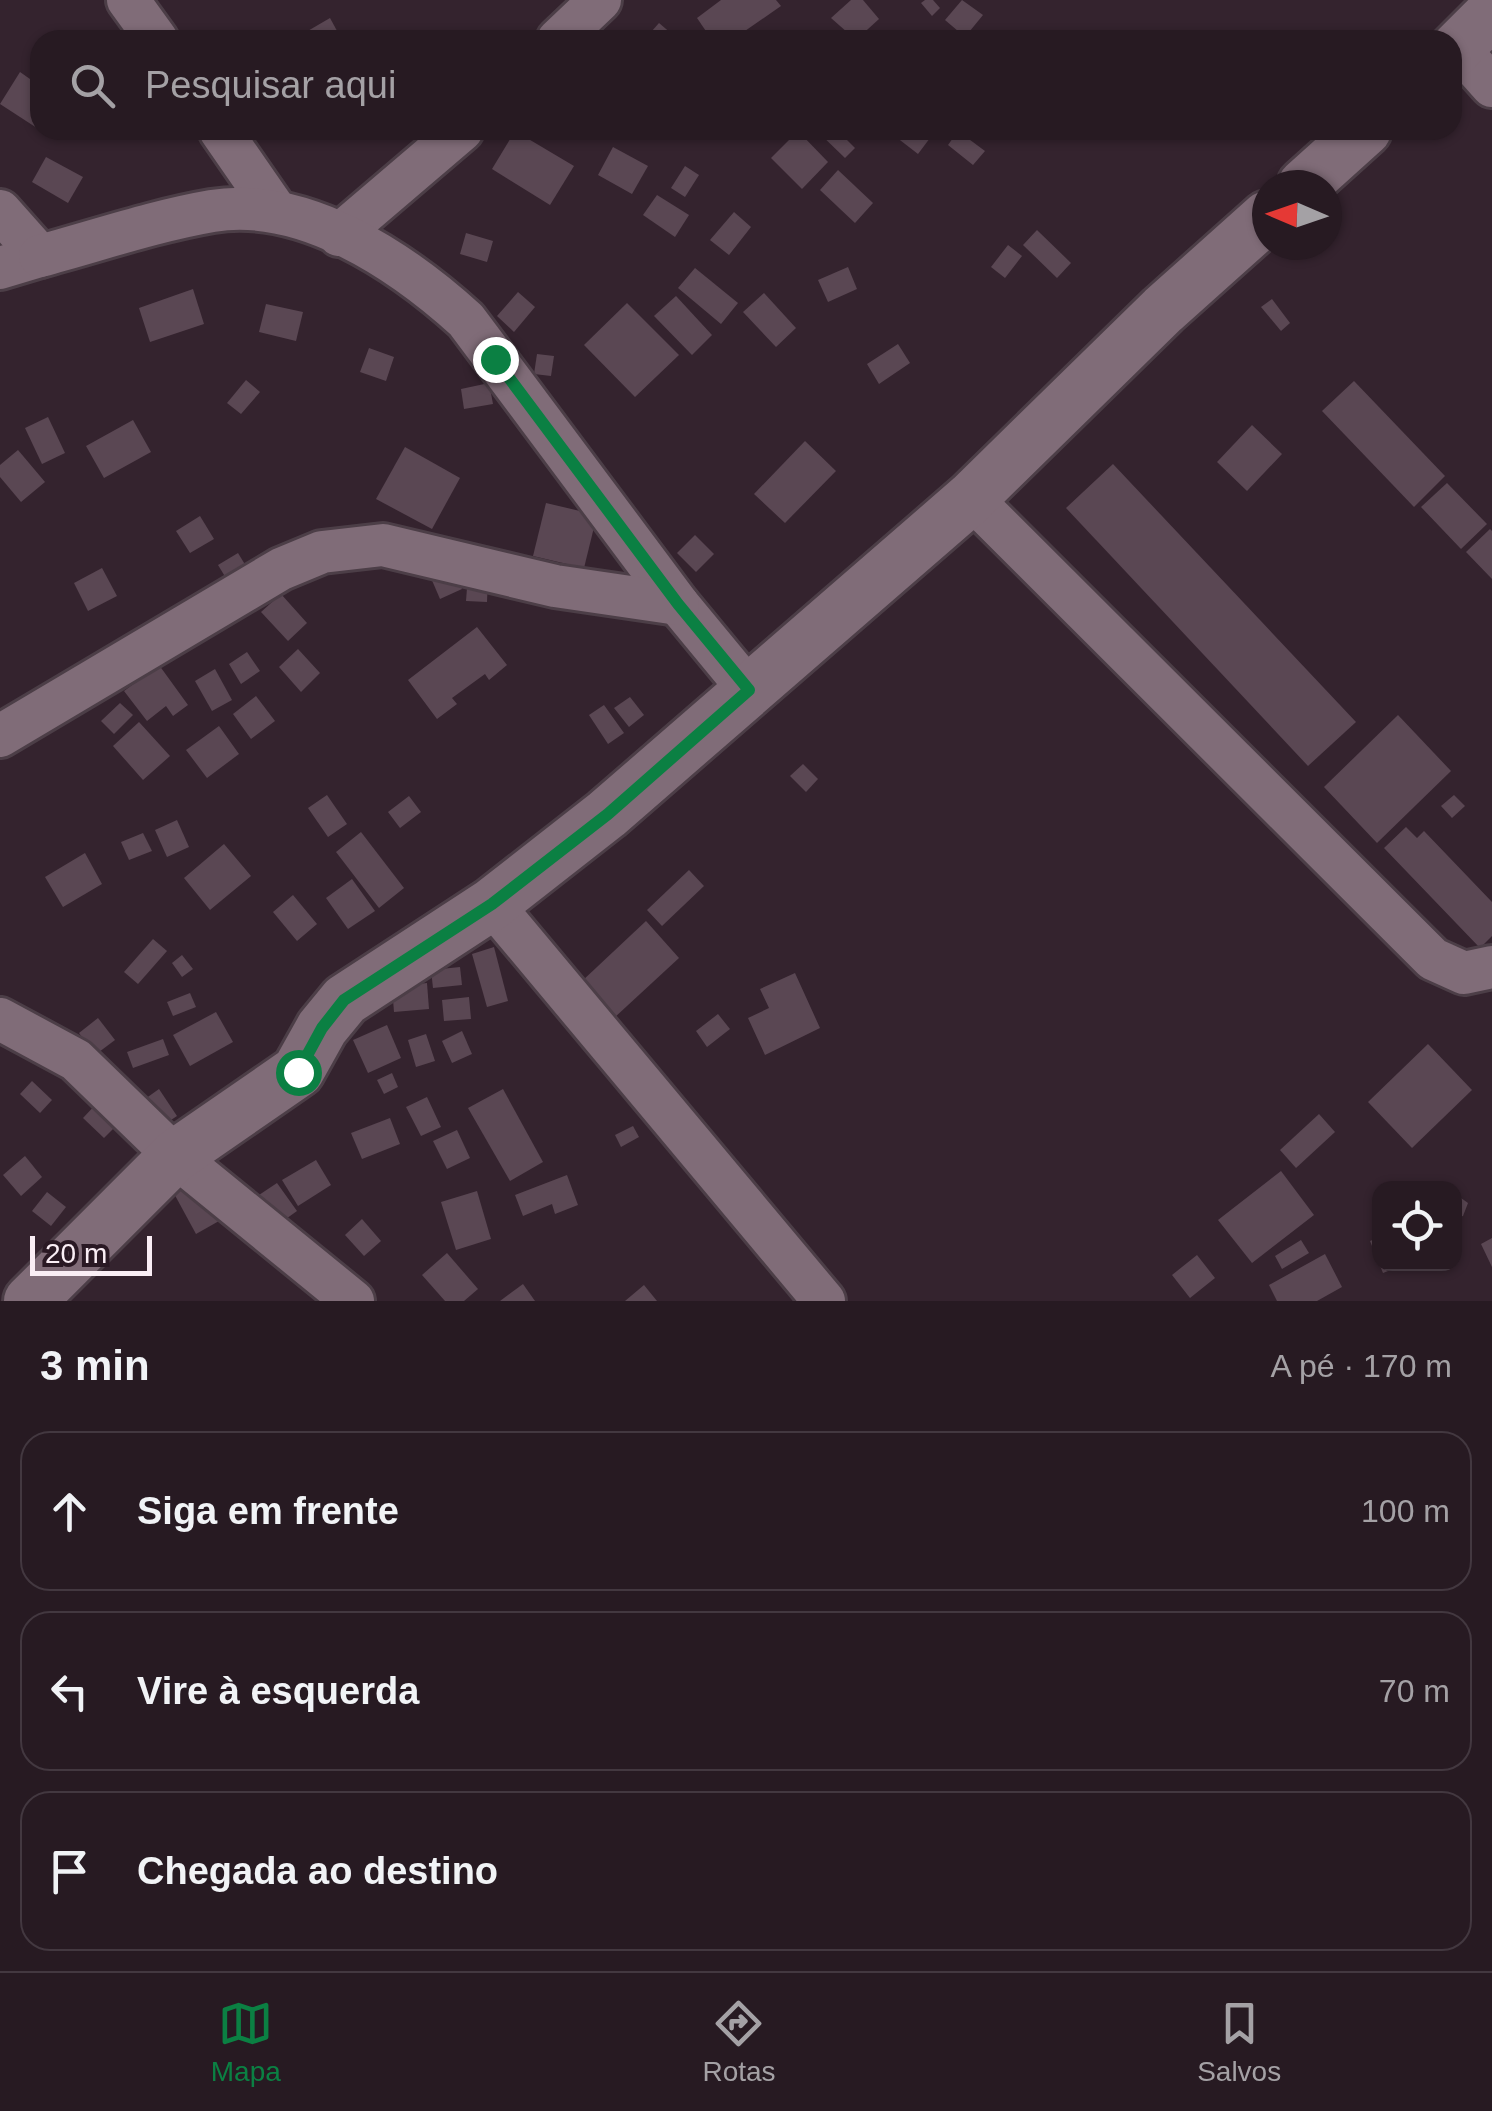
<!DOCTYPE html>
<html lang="pt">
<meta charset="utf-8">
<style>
:root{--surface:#271a22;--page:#33272f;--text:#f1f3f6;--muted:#a4a1a5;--line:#433840;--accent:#0b8043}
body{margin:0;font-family:Arial,sans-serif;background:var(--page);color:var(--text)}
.controls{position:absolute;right:30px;bottom:30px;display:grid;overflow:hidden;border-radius:20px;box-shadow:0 2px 8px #0004}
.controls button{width:90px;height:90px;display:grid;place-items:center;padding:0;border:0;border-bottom:2px solid var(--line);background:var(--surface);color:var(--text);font:50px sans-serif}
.compass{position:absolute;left:1252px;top:170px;width:90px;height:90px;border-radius:50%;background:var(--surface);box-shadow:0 2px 8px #0004;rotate:272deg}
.scale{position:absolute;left:30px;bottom:25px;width:122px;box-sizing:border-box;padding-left:10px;border:5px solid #faeef5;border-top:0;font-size:28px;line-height:35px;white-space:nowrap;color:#faeef5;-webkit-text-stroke:8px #2a1924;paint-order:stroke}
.stop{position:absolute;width:30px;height:30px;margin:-22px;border:8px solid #0b8043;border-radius:50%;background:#fff}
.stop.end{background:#0b8043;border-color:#fff;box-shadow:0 2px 10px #0008}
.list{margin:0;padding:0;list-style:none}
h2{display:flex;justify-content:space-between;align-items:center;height:130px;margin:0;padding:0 40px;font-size:42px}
h2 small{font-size:32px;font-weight:400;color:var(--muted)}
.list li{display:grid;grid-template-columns:65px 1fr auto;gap:30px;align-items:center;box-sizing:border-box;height:160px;margin:0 20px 20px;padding:0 20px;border:2px solid var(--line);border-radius:30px}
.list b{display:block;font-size:38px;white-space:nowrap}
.list em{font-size:32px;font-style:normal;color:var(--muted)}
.icon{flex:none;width:55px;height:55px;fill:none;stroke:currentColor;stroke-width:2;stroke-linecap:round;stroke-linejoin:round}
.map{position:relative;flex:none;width:1492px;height:1301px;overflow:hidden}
.search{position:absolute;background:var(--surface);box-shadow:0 2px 8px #0004;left:30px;right:30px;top:30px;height:110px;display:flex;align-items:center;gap:25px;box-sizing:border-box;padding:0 35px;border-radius:30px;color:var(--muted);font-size:38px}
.sheet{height:670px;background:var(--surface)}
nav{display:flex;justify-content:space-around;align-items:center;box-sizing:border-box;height:140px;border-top:2px solid var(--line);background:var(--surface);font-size:28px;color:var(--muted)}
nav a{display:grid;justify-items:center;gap:5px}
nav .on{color:var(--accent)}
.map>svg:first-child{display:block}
</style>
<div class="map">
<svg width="1492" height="1301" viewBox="0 0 1492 1301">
<rect width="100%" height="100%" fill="#34232e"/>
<!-- building -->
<g fill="#5a4753">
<polygon points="721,0 776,0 781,6 732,40 712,40 697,18"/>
<polygon points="851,0 863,0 879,19 856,40 831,18"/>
<polygon points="925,0 933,0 940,8 932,16 921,3"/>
<polygon points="962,0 983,15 965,37 945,20"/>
<polygon points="330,18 342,40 311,40 306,32"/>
<polygon points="659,23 679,40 644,40"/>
<polygon points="20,72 40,86 40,130 0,104"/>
<polygon points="816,130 837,130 855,148 845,158"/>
<polygon points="887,130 920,130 930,138 918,154"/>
<polygon points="515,131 574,166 550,205 492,169"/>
<polygon points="798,131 828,162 802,189 771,158"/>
<polygon points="958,131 985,151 973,165 948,145"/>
<polygon points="613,147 648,166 632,194 598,175"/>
<polygon points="46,157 83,177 68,203 32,182"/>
<polygon points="685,166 699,175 685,197 671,188"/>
<polygon points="838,170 873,203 855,223 820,190"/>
<polygon points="657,195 689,215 675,237 643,215"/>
<polygon points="734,212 751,227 729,255 710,240"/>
<polygon points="1037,230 1071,263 1057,278 1023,245"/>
<polygon points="466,233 493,241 487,262 460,254"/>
<polygon points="1008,245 1022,256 1005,278 991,267"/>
<polygon points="848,267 857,289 828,302 818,280"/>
<polygon points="695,268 738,303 721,324 678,288"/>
<polygon points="193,289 204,324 150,342 139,308"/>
<polygon points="518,292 535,307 514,332 497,316"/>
<polygon points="764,293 796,328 776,347 743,312"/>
<polygon points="676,296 712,335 692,355 654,316"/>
<polygon points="1272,299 1290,323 1281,331 1261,307"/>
<polygon points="627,303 679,355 635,397 584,345"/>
<polygon points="266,304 303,312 296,341 259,332"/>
<polygon points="898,344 910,363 879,384 867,364"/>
<polygon points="369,348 394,357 386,381 360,372"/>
<polygon points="537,354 554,356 551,376 534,374"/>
<polygon points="246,380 260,392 241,414 227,403"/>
<polygon points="1354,381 1445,476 1414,507 1322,411"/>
<polygon points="489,383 493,404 464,409 461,389"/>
<polygon points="48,417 65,453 42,464 25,428"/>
<polygon points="133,420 151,452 104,478 86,446"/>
<polygon points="1252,425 1282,454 1247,491 1217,462"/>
<polygon points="805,441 836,471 785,523 754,494"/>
<polygon points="405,447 460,478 432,529 376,499"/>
<polygon points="18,450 45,482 21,502 0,477 0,465"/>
<polygon points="1113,464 1356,722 1308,766 1066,508"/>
<polygon points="1447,483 1487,524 1461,549 1421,507"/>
<polygon points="546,503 597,515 584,568 533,556"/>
<polygon points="200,516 214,539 190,553 176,531"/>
<polygon points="1490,529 1492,531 1492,579 1466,552"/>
<polygon points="695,535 714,554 696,572 677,553"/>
<polygon points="238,553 249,571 229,583 218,565"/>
<polygon points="102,568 117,596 88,611 74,583"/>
<polygon points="453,568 462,589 440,599 431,578"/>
<polygon points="468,575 488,576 487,602 466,601"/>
<polygon points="281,594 307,623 288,641 261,612"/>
<polygon points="477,627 507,665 489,680 485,674 452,698 457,704 437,719 408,680"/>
<polygon points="298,649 320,673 301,692 279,667"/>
<polygon points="247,652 260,671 241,684 229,664"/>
<polygon points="159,665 188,705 173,716 166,706 147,721 124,691"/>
<polygon points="215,669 232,700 212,711 195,681"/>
<polygon points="256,696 275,721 251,739 233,714"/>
<polygon points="630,697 644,715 629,727 614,708"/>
<polygon points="120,703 133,715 114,734 101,721"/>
<polygon points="604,705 624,733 608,744 589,715"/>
<polygon points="1398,715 1451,771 1377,843 1324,787"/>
<polygon points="139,722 170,756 143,780 113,746"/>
<polygon points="219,726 239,754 207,778 186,750"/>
<polygon points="803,764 818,779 806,792 790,776"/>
<polygon points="327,795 347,824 328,837 308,808"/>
<polygon points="1454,795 1465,806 1452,818 1441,806"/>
<polygon points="409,796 421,812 400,828 388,812"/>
<polygon points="177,820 189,847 167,857 155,830"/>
<polygon points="1406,827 1417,838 1424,831 1492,902 1492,936 1480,948 1384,848"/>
<polygon points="361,832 404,888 379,908 336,852"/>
<polygon points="143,833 152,851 129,860 121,842"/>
<polygon points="224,844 251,876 210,910 184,878"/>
<polygon points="85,853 102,884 63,907 45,877"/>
<polygon points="689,870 704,886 662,926 647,910"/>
<polygon points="352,879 375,911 348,929 326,898"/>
<polygon points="293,895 317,924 297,941 273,912"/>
<polygon points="646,921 679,958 614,1018 581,982"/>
<polygon points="153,939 167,951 138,984 124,972"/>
<polygon points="494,947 508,1001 487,1007 472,954"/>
<polygon points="182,955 193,969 182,977 172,963"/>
<polygon points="460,967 462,985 433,988 431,970"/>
<polygon points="795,973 820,1028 765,1055 748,1018 769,1008 760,989"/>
<polygon points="427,983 429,1009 394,1012 392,987"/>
<polygon points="190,993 196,1007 173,1016 167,1002"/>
<polygon points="469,997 471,1019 444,1021 442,1000"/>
<polygon points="216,1012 233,1042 190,1066 173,1035"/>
<polygon points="718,1014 730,1029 707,1047 696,1031"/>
<polygon points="98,1018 115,1040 95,1055 79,1033"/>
<polygon points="387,1025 401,1058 368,1073 353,1040"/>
<polygon points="462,1031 472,1054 452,1063 442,1041"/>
<polygon points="426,1034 435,1061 416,1067 408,1040"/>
<polygon points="163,1039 169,1055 133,1068 127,1052"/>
<polygon points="1428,1044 1472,1090 1412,1148 1368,1102"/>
<polygon points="392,1073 398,1087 384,1094 377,1080"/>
<polygon points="32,1081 52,1100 40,1113 20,1094"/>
<polygon points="159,1089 177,1116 156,1130 138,1104"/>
<polygon points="503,1089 543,1162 510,1181 468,1108"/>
<polygon points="427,1097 441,1127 421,1136 406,1107"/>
<polygon points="98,1102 120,1122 104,1138 83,1118"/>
<polygon points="1319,1114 1335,1132 1296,1168 1280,1150"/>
<polygon points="390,1118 400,1144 362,1159 351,1133"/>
<polygon points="633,1126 639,1137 621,1147 615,1135"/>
<polygon points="457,1130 470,1158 447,1169 433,1141"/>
<polygon points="25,1156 42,1177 21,1196 3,1175"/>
<polygon points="316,1160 331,1185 298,1206 282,1180"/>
<polygon points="1281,1171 1314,1215 1252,1263 1218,1220"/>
<polygon points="195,1175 219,1221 196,1234 171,1188"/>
<polygon points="567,1175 578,1205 555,1214 552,1204 523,1216 515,1195"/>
<polygon points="277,1183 297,1211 276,1226 256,1197"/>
<polygon points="477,1191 491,1239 456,1250 441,1202"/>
<polygon points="47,1192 66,1207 51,1226 32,1211"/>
<polygon points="1454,1193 1468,1203 1463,1216 1454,1218"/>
<polygon points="362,1219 381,1241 364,1256 345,1235"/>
<polygon points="1380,1237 1380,1264 1406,1264 1383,1273 1370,1241"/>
<polygon points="1492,1238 1492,1267 1481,1244"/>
<polygon points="1301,1240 1309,1253 1282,1269 1275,1256"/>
<polygon points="447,1253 478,1289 464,1301 445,1301 422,1275"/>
<polygon points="1325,1254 1342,1287 1317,1301 1277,1301 1269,1285"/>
<polygon points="1197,1255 1215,1278 1190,1298 1172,1275"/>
<polygon points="523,1284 535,1301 500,1301"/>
<polygon points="644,1285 657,1301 625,1301"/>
</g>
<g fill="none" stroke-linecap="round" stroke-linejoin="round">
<!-- minor casing -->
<g stroke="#4c3e47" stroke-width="48">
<g id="minor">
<polyline points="128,0 157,40"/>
<polyline points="558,40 600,0"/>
<polyline points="1458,48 1492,86"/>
<polyline points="220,130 276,211"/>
<polyline points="0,211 40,256 0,268"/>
<polyline points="339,235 462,130"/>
<path d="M40,256c56,-15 114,-35 172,-45 92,-15 189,50 254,109l212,284 71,86"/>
<polyline points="971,498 1433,959 1464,973 1492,967"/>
<polyline points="0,736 281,569 322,552 383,545 555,586 678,604"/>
<polyline points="492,904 824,1301"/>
<polyline points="0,1019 76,1060 175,1156 353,1301"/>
</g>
</g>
<!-- tertiary casing -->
<g stroke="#4c3e47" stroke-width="58">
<g id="tertiary">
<polyline points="1452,53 1492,13"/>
<polyline points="1304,185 1365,130"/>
<polyline points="30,1301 175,1156 298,1071 322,1028 345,1000 492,904 607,814 971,498 1163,310 1267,217"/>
</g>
</g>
<!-- minor -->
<use href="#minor" stroke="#806c78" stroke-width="42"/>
<!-- tertiary -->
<use href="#tertiary" stroke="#806c78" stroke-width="52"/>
</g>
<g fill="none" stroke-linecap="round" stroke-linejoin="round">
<!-- route -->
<polyline stroke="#0b8043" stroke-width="12" points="298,1072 322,1028 344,1000 492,904 608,814 749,690 678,604 495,359"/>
</g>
</svg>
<div class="controls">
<button><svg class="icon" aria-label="locate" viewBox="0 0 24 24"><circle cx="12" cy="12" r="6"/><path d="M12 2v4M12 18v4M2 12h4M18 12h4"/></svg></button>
</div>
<svg class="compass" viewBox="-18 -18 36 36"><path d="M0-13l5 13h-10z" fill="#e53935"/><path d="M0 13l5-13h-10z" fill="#a4a1a5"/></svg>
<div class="scale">20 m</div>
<div class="stop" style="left:298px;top:1072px"></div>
<div class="stop end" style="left:495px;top:359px"></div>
<div class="search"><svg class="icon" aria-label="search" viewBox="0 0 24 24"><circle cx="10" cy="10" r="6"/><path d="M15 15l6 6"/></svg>Pesquisar aqui</div>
</div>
<section class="sheet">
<h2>3 min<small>A pé · 170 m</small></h2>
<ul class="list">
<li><svg class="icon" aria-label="ahead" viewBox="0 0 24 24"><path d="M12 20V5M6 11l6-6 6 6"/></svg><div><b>Siga em frente</b></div><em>100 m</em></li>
<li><svg class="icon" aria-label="left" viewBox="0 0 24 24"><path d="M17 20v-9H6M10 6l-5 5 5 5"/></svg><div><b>Vire à esquerda</b></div><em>70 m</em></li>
<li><svg class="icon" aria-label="arrive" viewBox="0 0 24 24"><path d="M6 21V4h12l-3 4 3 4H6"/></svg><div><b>Chegada ao destino</b></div></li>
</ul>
</section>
<nav>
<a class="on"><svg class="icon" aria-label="map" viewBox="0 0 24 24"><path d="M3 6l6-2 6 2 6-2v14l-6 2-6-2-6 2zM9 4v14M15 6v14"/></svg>Mapa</a>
<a><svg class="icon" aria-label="directions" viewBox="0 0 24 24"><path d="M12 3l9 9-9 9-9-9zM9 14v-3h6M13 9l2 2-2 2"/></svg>Rotas</a>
<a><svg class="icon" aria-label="saved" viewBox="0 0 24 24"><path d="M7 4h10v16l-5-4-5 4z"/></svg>Salvos</a>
</nav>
